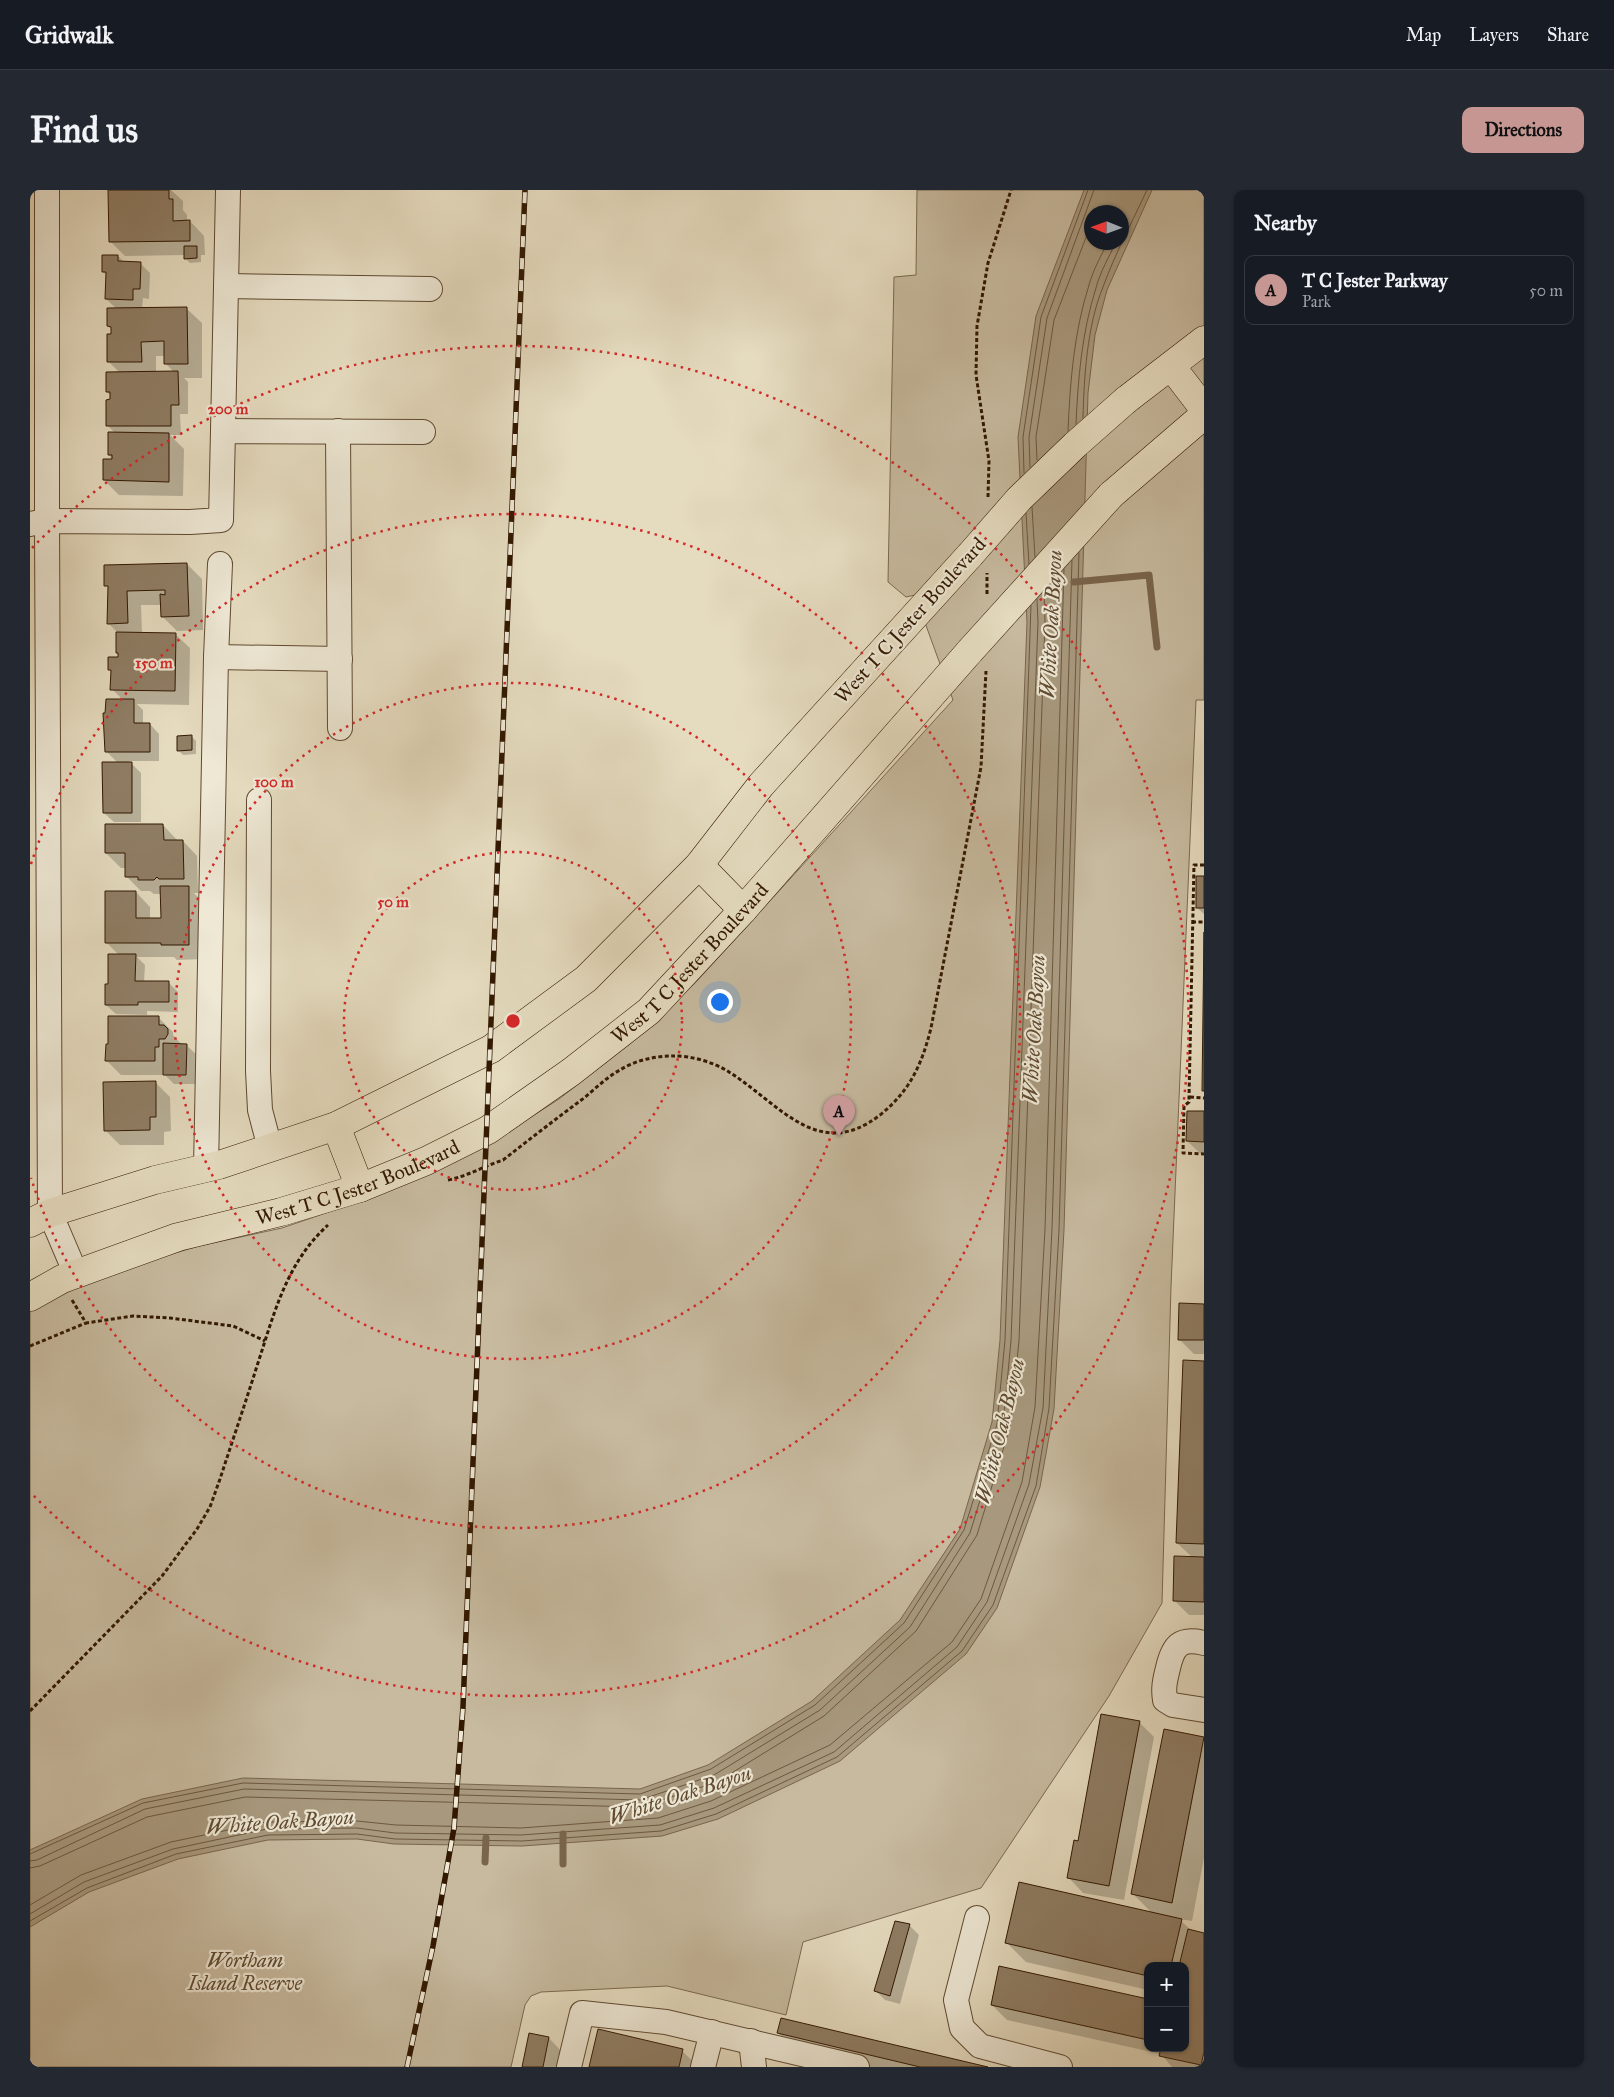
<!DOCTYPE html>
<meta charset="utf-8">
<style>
:root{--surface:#171b24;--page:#242831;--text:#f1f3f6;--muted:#9ea1a6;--line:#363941;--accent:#c59692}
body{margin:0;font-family:"IM FELL Great Primer",serif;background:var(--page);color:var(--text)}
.controls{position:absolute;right:15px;bottom:15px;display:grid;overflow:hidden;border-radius:10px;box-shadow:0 1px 4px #0004}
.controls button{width:45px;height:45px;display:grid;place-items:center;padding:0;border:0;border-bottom:1px solid var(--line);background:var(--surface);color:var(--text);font:25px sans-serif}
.compass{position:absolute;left:1054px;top:15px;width:45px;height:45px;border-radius:50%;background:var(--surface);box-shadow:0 1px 4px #0004;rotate:271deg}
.you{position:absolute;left:689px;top:811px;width:18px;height:18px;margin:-12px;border:4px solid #fff;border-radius:50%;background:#1a73e8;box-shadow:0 0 0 8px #1a73e833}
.badge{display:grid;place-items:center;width:32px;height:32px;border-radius:50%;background:var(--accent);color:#111;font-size:16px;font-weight:700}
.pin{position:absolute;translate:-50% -41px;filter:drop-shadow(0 1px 2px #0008)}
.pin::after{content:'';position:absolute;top:26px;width:18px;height:15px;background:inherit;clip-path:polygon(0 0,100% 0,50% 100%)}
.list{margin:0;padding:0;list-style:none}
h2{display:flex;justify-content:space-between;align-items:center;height:65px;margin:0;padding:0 20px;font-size:21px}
h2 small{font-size:16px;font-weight:400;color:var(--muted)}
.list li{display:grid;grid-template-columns:32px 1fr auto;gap:15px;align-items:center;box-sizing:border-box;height:70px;margin:0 10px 10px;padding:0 10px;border:1px solid var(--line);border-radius:10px}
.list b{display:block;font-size:19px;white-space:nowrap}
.list p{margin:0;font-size:16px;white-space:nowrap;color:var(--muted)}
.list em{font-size:16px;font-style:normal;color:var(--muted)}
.map{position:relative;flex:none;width:1174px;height:1877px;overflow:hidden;border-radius:10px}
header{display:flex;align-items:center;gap:30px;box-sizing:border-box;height:70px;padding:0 25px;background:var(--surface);border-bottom:1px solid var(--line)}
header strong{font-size:24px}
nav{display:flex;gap:28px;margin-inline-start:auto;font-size:18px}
.intro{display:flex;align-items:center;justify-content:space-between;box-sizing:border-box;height:120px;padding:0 30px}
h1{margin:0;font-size:35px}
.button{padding:12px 22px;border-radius:10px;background:var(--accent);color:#111;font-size:18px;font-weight:700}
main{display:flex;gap:30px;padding:0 30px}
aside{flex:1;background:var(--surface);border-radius:10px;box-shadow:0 1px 4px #0004}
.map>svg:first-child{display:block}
</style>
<header>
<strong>Gridwalk</strong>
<nav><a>Map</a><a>Layers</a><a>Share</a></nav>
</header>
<div class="intro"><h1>Find us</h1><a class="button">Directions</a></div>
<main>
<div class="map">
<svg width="1174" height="1877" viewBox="0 0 1174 1877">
<rect width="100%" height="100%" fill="#e5dbbf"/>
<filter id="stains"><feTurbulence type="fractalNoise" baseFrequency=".004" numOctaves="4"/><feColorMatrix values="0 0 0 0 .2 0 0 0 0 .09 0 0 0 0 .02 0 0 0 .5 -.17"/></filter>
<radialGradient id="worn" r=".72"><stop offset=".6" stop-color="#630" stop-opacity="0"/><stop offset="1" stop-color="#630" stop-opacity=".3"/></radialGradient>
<!-- green -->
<path fill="#c7ba9f" stroke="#7c6950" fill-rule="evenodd" d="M887,0h287v510h-8l-25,587 -9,316 -53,93 -128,192 -178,54 -17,73 -119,-29 -126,6 -10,4 -6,9 -14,62h-481v-756l48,-24 80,-29 41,-12 83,-18 82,-28 156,-76 39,-25 72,-56 66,-62 256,-281 -38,-105 -9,2 -18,-15 6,-305 22,-2zM1062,22h30v30h-30z"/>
<!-- water -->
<path fill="#a8997e" stroke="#79654c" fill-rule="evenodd" d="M1054,0h68l-45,100 -12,45 -7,58 -24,837 -10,179 -14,78 -43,121 -31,46 -126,107 -122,58 -56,17 -140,10 -128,-2 -37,-5 -89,1 -90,19 -89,33 -59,35v-77l112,-51 101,-21 397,11 68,-24 104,-64 88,-81 60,-91 32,-107 8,-82 27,-718 -9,-185 18,-121zM1062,22h30v30h-30z"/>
<!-- shadow -->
<g fill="#0003" fill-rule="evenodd">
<polygon points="80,0 141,0 153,11 153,20 157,25 157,31 160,31 174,46 175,65 171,65 171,72 160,73 155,68 155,65 95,66 80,51"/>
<path d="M88,66l6,6 16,1 10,10 -1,26 -6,-1 -1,11h45l15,14v55h-18l4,4v32h-8l1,21h-11l14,14 -1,47 -64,-1 -15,-15 9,-19 -4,-6 6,-22 -7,-7 3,-26v-4l-4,-4 13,-19 -11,-11 3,-33 -3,-3 8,-17 -11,-10 1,-24 -4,-3zM126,166h10v8l8,8 -18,1z"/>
<polygon points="157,374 172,389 173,440 147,441 132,426 132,415 111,415 112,443 145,444 160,458 159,515 107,514 113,520 113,534 120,534 129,544 129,571 99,571 111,583 111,632 84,632 74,623 88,573 76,561 93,510 82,499 82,482 79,479 89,469 89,464 87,462 87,442 78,433 80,399 76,395"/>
<polygon points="161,546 166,551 166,564 153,565 149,561"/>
<polygon points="133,635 148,651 153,651 167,666 168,703 164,703 173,712 173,769 147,770 144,767 107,767 115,775 114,792 138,792 148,802 148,822 117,821 117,825 86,824 76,815 79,795 89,765 76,752 106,702 120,717 120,729 132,729 132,704 124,704 120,701 111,701 96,686 96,678 91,678 76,663"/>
<polygon points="1174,688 1174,724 1167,718"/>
<polygon points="128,827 143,842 143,845 152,855 156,855 166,864 166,894 144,894 135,885 91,885 77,871 80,855"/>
<polygon points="125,892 140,907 141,941 134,942 134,955 90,955 75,940"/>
<polygon points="1174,922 1174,965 1172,965 1157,951"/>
<polygon points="1174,1115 1174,1164 1164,1164 1149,1149"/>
<polygon points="1174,1172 1174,1425 1159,1425 1144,1410 1163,1368 1147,1353"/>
<polygon points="1109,1532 1124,1547 1094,1710 1053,1703 1039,1688 1049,1653"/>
<polygon points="1135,1541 1174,1549 1174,1668 1162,1731 1149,1729 1162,1741 1174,1744 1174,1877 1142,1877 1131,1864 977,1830 962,1815 1118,1810 1118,1858 1155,1858 1155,1776 1118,1776 1118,1800 996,1772 977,1753 1123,1724 1103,1704"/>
<polygon points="866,1732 880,1736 889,1745 870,1814 855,1810 845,1800"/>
<polygon points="748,1843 952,1877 831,1877 768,1862"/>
<polygon points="519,1848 533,1863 530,1877 493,1877"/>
<polygon points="652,1861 669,1877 560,1877"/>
</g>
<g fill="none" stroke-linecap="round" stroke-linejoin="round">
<!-- shore -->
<g stroke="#6d5840" stroke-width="1">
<path d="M1053,228c1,-41 4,-92 20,-131 12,-33 29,-65 44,-97"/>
<path d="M1046,234c2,-46 6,-92 20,-136 4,-16 13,-31 20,-46"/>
<path d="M1038,241c2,-49 6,-99 21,-146 4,-15 12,-29 19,-43"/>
<polyline points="1007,270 1006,247 1024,130 1062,32"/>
<polyline points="1000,277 999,247 1017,128 1064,0"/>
<polyline points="994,283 993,247 1011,127 1058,0"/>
<polyline points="1002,317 1005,367"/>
<polyline points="996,323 999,374"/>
<polyline points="0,1664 113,1613 213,1593 610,1604 681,1579 785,1515 874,1433 934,1340 967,1234 975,1150 1001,416"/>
<polyline points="0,1671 7,1670 115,1619 214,1599 610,1610 684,1585 790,1520 880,1437 940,1343 973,1235 981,1151 1008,432 1007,409"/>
<polyline points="0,1678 10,1676 117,1627 215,1607 610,1617 687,1592 794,1526 886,1441 947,1345 980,1237 989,1151 1015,433 1014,402"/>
<polyline points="0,1715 51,1685 141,1652 236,1632 327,1631 366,1635 491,1638 628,1628 681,1611 800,1555 922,1452 951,1409 992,1292 1005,1217 1015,1039 1034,379"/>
<polyline points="0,1724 54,1692 143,1659 237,1639 327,1638 365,1643 491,1645 630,1635 684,1618 804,1562 927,1457 957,1412 999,1294 1013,1218 1022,1039 1042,370"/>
<polyline points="0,1731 57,1698 146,1664 238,1645 327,1644 365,1649 492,1651 631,1641 686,1624 807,1567 932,1461 963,1415 1006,1296 1019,1218 1029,1040 1049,363"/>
</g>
<!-- stream -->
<g stroke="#79654c" stroke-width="7">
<polyline points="1044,392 1119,385 1127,457"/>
<polyline points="455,1672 456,1648"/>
<polyline points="533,1674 533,1644"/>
</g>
</g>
<!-- building -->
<g fill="#8f7d64" stroke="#321801">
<polygon points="78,0 139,0 139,9 143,9 143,31 160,30 160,51 79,52"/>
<polygon points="154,56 167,56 167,68 154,69"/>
<polygon points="72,65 88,65 88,71 111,72 110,99 103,99 103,110 75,109 76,82 72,82"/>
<polygon points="157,117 158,174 134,174 134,151 111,152 112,172 77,172 77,144 81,144 81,137 77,136 77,118"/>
<polygon points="148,181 149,215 141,215 141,236 76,236 76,210 80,209 80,202 76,202 76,182"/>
<polygon points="78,242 139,243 139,292 73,290 73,269 82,269 82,265 78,265"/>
<polygon points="157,373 159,426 131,427 130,404 135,405 135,400 97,401 98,433 77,434 78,396 74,396 74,375"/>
<polygon points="86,442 146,443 145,501 80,500 81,480 78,480 78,467 88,467 88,463 86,463"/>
<polygon points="76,509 104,509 104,533 120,533 120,562 75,562 73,523 75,523"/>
<polygon points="162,545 162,560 147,561 147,546"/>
<polygon points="72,572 102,572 102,623 73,623"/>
<polygon points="75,634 133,634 134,650 153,650 154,689 129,689 127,687 124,690 108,690 108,687 95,687 95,663 75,663"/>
<rect x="1166" y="686" width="8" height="32"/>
<polygon points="130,696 159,696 159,755 131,755 131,753 75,753 75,701 106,701 106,728 131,728"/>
<polygon points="1174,742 1174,901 1172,901"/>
<polygon points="78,764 106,764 105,791 139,791 139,812 108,812 108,815 75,815 75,794 78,794"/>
<polygon points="78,826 129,826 129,835 134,835 138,839 138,844 135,849 129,849 129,857 125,857 125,871 75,871 76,854 78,854"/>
<polygon points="133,853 157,854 156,885 133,885"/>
<polygon points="126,891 126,927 120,927 120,940 74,941 73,892"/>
<polygon points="1157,921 1174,921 1174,952 1156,951"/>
<polygon points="1149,1113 1174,1114 1174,1150 1148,1150"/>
<polygon points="1153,1170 1174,1171 1174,1354 1146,1353"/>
<polygon points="1144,1366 1174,1367 1174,1412 1143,1411"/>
<polygon points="1071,1524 1110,1531 1079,1696 1037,1688 1044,1650 1048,1651"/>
<polygon points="1134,1539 1174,1547 1142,1713 1101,1704"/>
<polygon points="989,1692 1152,1729 1141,1776 1118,1776 1118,1786 975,1753"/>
<polygon points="865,1731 880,1734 860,1806 844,1801"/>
<polygon points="1158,1739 1174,1743 1174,1862 1171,1875 1129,1866 1131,1858 1155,1858 1155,1776 1149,1776"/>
<polygon points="969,1776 1118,1809 1118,1850 961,1815"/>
<polygon points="751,1828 958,1877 890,1877 747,1843"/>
<polygon points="568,1839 653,1859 649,1877 559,1877"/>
<polygon points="499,1843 519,1847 513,1877 492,1877"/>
</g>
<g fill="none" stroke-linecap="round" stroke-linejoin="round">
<!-- minor casing -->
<g stroke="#5f4930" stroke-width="26">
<g id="minor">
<polyline points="17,0 17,331 20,1023 46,1084"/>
<polyline points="196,96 400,99"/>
<polyline points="193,241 198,0"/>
<polyline points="308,241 310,538"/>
<polyline points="0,334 17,331 160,332 191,330 193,241 393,242"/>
<polyline points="186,467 310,469"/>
<polyline points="229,610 228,881 230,920 240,958"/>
<polyline points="176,979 186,467 190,374"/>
<path d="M1174,1453c-24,-6 -31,3 -36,25 -3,12 -5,20 -3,32l8,5 31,5"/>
<polyline points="947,1728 926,1810 932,1838 950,1856 1030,1877"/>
<polyline points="721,1851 724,1877"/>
<polyline points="539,1877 552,1823 636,1832 827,1877"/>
<polyline points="673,1877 682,1842"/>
</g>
</g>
<!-- major casing -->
<g stroke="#321801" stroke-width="29">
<g id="major">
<polyline points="1141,176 1174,219"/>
<polyline points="1096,210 1174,150"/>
<polyline points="1081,305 1174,225"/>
<polyline points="669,675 713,720"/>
<polyline points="306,936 330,998"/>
<polyline points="0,1033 20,1023 125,990 189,975 306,936 461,859 556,789 669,675 731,595 940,365"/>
<path id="s1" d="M0,1107l32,-18 116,-42 103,-25 79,-24 66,-27 62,-31 83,-58 78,-61 94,-101 227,-259"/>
</g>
</g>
<!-- path -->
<g stroke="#321801" stroke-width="3" stroke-dasharray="4 2.5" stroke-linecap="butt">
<polyline points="958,307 959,271 946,185 947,136 958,73 981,0"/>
<polyline points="957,404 957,383"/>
<polyline points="1174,675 1164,675 1159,907 1159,912 1154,916 1153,963 1174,964"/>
<polyline points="1162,732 1174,732"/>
<polyline points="1160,907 1174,908"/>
<path d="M418,990c20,-4 36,-14 55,-20 27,-21 54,-42 81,-62 12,-10 23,-21 36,-28 14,-9 34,-14 51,-14 18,-1 43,6 58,16 50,31 89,91 151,43 30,-24 42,-51 51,-87l50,-261 5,-96"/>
<polyline points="42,1110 56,1133 103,1126 140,1128 203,1136 235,1151"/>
<polyline points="0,1156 56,1133"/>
<path d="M0,1521l132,-135 35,-47 13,-22 10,-28c12,-37 25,-75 37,-113 17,-52 29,-103 71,-141"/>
</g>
<!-- minor -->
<use href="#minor" stroke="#eee8d5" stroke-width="24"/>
<!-- major -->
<use href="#major" stroke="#e5dbbf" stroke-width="28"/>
<!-- rail casing -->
<g stroke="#321801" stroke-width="5.5">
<polyline id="rail" points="377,1877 403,1756 424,1638 433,1517 495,0"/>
</g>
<!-- rail -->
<use href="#rail" stroke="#eee8d5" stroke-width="4" stroke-dasharray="11" stroke-linecap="butt"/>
<!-- major-bridge casing -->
<g stroke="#321801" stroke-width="29" stroke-linecap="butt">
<g id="major-bridge">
<polyline points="940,365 989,309 1045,255 1096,210"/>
<polyline points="940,461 1081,305"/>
</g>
</g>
<!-- major-bridge -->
<use href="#major-bridge" stroke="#e5dbbf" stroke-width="28"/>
</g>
<!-- distance rings -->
<g fill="none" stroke="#d62828" stroke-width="2.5" stroke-dasharray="2.5 5">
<circle cx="483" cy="831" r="169"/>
<circle cx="483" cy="831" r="338"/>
<path d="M1 674A507 507 0 1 1 1 988"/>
<path d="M2 358A675 675 0 1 1 2 1304"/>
</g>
<g text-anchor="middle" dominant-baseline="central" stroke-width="4.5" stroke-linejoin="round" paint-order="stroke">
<!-- street labels -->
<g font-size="20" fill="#321801" stroke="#eee8d5">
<text transform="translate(880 430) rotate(-48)">West T C Jester Boulevard</text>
<text stroke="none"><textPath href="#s1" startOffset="752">West T C Jester Boulevard</textPath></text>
<text stroke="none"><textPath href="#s1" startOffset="348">West T C Jester Boulevard</textPath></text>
</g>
<!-- park labels -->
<g font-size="20" font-style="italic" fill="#5f4930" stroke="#eee8d5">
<text x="215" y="1770">Wortham<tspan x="215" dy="23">Island Reserve</tspan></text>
</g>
<!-- water labels -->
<g font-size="21" font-style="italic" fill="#614c33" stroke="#eee8d5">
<text transform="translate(1021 434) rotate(-87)">White Oak Bayou</text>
<text transform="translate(1004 839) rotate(-87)">White Oak Bayou</text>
<text transform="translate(970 1241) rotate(-76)">White Oak Bayou</text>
<text transform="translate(650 1605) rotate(-18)">White Oak Bayou</text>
<text transform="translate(250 1632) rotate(-4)">White Oak Bayou</text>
</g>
</g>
<circle cx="483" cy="831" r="8" fill="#d62828" stroke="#eee8d5" stroke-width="2.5"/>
<g font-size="15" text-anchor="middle" font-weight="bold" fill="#d62828" stroke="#eee8d5" stroke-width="4.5" stroke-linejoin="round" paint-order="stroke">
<text x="198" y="224">200 m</text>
<text x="124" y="478">150 m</text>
<text x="244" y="597">100 m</text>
<text x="363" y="717">50 m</text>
</g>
<rect width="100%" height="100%" filter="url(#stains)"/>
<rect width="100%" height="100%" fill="url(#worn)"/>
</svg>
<div class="controls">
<button>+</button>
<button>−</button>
</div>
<svg class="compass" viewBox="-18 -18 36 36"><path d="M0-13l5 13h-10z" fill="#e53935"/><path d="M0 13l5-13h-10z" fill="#9ea1a6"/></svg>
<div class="you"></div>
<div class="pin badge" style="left:809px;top:946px">A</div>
</div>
<aside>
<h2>Nearby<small></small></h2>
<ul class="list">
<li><span class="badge">A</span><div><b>T C Jester Parkway</b><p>Park</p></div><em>50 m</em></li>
</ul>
</aside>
</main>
